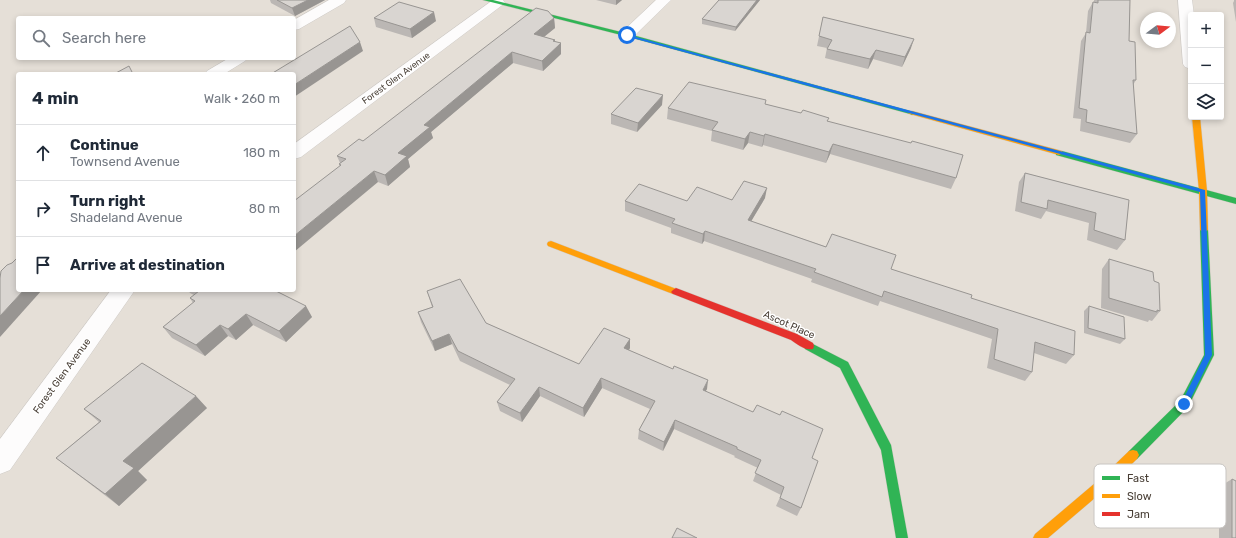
<!DOCTYPE html>
<meta charset="utf-8">
<style>
:root{--surface:#fff;--page:#f2f2f3;--text:#1f2937;--muted:#747a83;--line:#e0e1e3}
body{margin:0;font-family:Rubik,sans-serif;background:var(--page);color:var(--text)}
.controls{position:absolute;right:12px;top:12px;display:grid;overflow:hidden;border-radius:4px;box-shadow:0 2px 6px #0003}
.controls button{width:36px;height:36px;display:grid;place-items:center;padding:0;border:0;border-bottom:1px solid var(--line);background:var(--surface);color:var(--text);font:20px sans-serif}
.compass{position:absolute;left:1140px;top:12px;width:36px;height:36px;border-radius:50%;background:var(--surface);box-shadow:0 2px 6px #0003;rotate:74deg}
.stop{position:absolute;width:12px;height:12px;margin:-9px;border:3px solid #1a73e8;border-radius:50%;background:#fff}
.stop.end{background:#1a73e8;border-color:#fff;box-shadow:0 1px 4px #0008}
.list{margin:0;padding:0;list-style:none}
h2{display:flex;justify-content:space-between;align-items:center;height:52px;margin:0;padding:0 16px;font-size:17px}
h2 small{font-size:13px;font-weight:400;color:var(--muted)}
.list li{display:grid;grid-template-columns:26px 1fr auto;gap:12px;align-items:center;box-sizing:border-box;height:56px;padding:0 16px;border-top:1px solid var(--line)}
.list b{display:block;font-size:15px;white-space:nowrap}
.list p{margin:0;font-size:13px;white-space:nowrap;color:var(--muted)}
.list em{font-size:13px;font-style:normal;color:var(--muted)}
.icon{flex:none;width:22px;height:22px;fill:none;stroke:currentColor;stroke-width:2;stroke-linecap:round;stroke-linejoin:round}
.map{position:relative;flex:none;width:1236px;height:538px;overflow:hidden}
.search{position:absolute;background:var(--surface);box-shadow:0 2px 6px #0003;left:16px;top:16px;width:280px;height:44px;display:flex;align-items:center;gap:10px;box-sizing:border-box;padding:0 14px;border-radius:4px;color:var(--muted);font-size:15px}
.panel{position:absolute;background:var(--surface);box-shadow:0 2px 6px #0003;left:16px;top:72px;width:280px;height:220px;border-radius:4px}
.map>svg:first-child{display:block}
</style>
<div class="map">
<svg width="1236" height="538" viewBox="0 0 1236 538">
<rect width="100%" height="100%" fill="#f1eeea"/>
<!-- residential -->
<path fill="#e5dfd7" fill-rule="evenodd" d="M0,0h1236v538h-1236zM1191,15h30v102h-30zM18,18h276v40h-276zM1146,18h24v24h-24zM18,74h276v216h-276z"/>
<g fill="none" stroke-linecap="round" stroke-linejoin="round">
<!-- street casing -->
<g stroke="#cecac6" stroke-width="1">
<g id="street">
<polygon points="329,0 346,0 344,3 299,29 294,30 294,20"/>
<polygon points="493,0 503,0 505,3 301,157 294,159 294,144"/>
<polygon points="656,0 671,0 632,38 627,39 622,38 620,35 622,32"/>
<polygon points="1178,0 1192,0 1194,15 1191,15 1191,69 1185,67 1183,64"/>
<polygon points="229,58 248,58 245,61 224,74 205,74 207,71"/>
<polygon points="111,290 135,290 10,470 0,474 0,439"/>
</g>
</g>
<!-- fast casing -->
<g stroke="#d1cac1" stroke-width="1">
<g id="fast">
<polygon points="483,0 493,0 629,34 914,112 916,113 912,115 910,114 625,36"/>
<polygon points="1056,151 1062,151 1236,198 1236,204 1056,155"/>
<polygon points="1204,227 1208,230 1214,355 1188,407 1137,459 1133,460 1129,459 1127,455 1129,451 1180,401 1204,355 1200,230"/>
<polygon points="809,342 848,362 891,445 908,538 896,538 881,450 840,368 805,349 804,346 805,343"/>
</g>
</g>
<!-- slow casing -->
<g stroke="#d1cac1" stroke-width="1">
<g id="slow">
<polygon points="912,111 1062,151 1063,153 1059,155 910,114 908,113"/>
<polygon points="1192,117 1200,117 1207,191 1208,230 1204,233 1200,230 1199,191"/>
<polygon points="551,241 679,290 681,292 679,294 673,294 548,246 547,244 548,242"/>
<polygon points="1133,450 1137,451 1139,455 1137,459 1109,486 1048,538 1033,538 1035,534 1101,478 1129,451"/>
</g>
</g>
<!-- jam casing -->
<g stroke="#d1cac1" stroke-width="1">
<path id="jam" d="M676,288l121,46 16,9 1,3 -1,3c-8,2 -16,-5 -22,-9l-118,-46 -2,-2 2,-2z"/>
</g>
<!-- street -->
<use href="#street" fill="#fdfcfc" fill-rule="evenodd"/>
<!-- fast -->
<use href="#fast" fill="#30b455" fill-rule="evenodd"/>
<!-- slow -->
<use href="#slow" fill="#ff9f0a" fill-rule="evenodd"/>
<!-- jam -->
<use href="#jam" fill="#e5322d" fill-rule="evenodd"/>
</g>
<!-- wall -->
<g fill="#bbb7b4">
<polygon points="270,0 325,0 295,16 271,3"/>
<polygon points="596,0 622,0 616,5"/>
<polygon points="719,0 760,0 735,31 702,24 702,19"/>
<polygon points="1094,0 1130,0 1129,41 1136,80 1133,85 1137,134 1130,143 1080,131 1081,119 1073,118 1081,41 1086,33 1088,11 1093,2 1094,2"/>
<polygon points="1234,0 1236,0 1236,22 1233,3 1234,1"/>
<polygon points="823,17 911,48 902,67 873,59 868,69 825,58 827,48 817,46"/>
<polygon points="374,18 436,21 412,38 376,27"/>
<polygon points="554,18 555,28 544,37 555,40 555,41 561,54 543,71 513,63 431,132 433,138 408,159 410,167 388,186 340,167 339,164 340,163 337,156 363,141"/>
<polygon points="765,104 828,121 956,178 951,189 830,154 826,163 763,145 762,147 748,143 743,150 711,141 712,131 667,119 668,108"/>
<polygon points="662,105 637,132 611,124 611,114"/>
<polygon points="1025,173 1129,200 1125,240 1117,250 1087,240 1089,223 1046,211 1041,219 1015,211 1019,182"/>
<polygon points="765,198 751,221 891,269 971,298 1074,355 1066,364 1034,353 1032,372 1025,381 987,368 992,339 880,301 878,306 811,282 812,279 704,241 702,244 671,233 671,228 625,211 625,201 687,201"/>
<polygon points="1109,259 1154,281 1160,311 1152,321 1149,320 1148,322 1101,308 1102,269"/>
<polygon points="188,290 274,290 312,317 286,342 253,325 236,340 228,336 205,356 172,338 163,327 193,303 190,298 194,295 190,293"/>
<polygon points="427,291 486,323 579,364 630,339 630,348 629,350 707,389 705,391 812,458 801,508 797,516 776,506 781,495 753,481 758,468 734,457 735,456 674,429 663,451 638,439 639,430 650,409 602,388 584,417 540,396 522,422 500,411 497,402 510,385 460,361 452,344 435,351 421,322 418,312 432,307"/>
<polygon points="1089,306 1125,339 1120,344 1084,333 1084,311"/>
<polygon points="207,408 138,471 147,480 119,506 56,458 99,422 84,409"/>
<polygon points="1232,479 1236,538 1219,538 1219,487"/>
</g>
<!-- shaded-wall -->
<g fill="#989592">
<polygon points="308,0 325,0 295,16 292,8"/>
<polygon points="616,0 622,0 616,5"/>
<polygon points="757,0 760,0 735,31 736,27"/>
<polygon points="434,12 436,21 412,38 410,29"/>
<polygon points="554,18 555,28 535,44 534,34"/>
<polygon points="914,39 911,48 902,67 905,57"/>
<polygon points="555,40 555,48 561,43 561,54 543,71 542,61 553,41"/>
<polygon points="360,42 363,51 294,97 294,85"/>
<polygon points="876,50 873,59 868,69 870,59"/>
<polygon points="512,52 513,63 431,132 433,138 408,159 410,167 388,186 385,175 398,153 424,125"/>
<polygon points="663,95 662,105 637,132 638,123"/>
<polygon points="750,132 748,143 743,150 745,139"/>
<polygon points="765,134 763,145 762,147 764,136"/>
<polygon points="833,144 830,154 826,163 829,152"/>
<polygon points="374,171 378,182 294,252 294,236"/>
<polygon points="767,188 765,198 746,230 748,220"/>
<polygon points="705,231 704,241 702,244 703,234"/>
<polygon points="24,290 42,290 0,337 0,316"/>
<polygon points="306,306 312,317 286,342 279,331"/>
<polygon points="246,314 253,325 236,340 228,329"/>
<polygon points="220,325 228,336 205,356 196,345"/>
<polygon points="449,334 452,344 435,351 432,341"/>
<polygon points="630,339 630,348 624,358 624,348"/>
<polygon points="601,378 602,388 584,417 583,408"/>
<polygon points="708,380 707,389 701,400 703,390"/>
<polygon points="539,387 540,396 522,422 520,413"/>
<polygon points="196,396 207,408 138,471 147,480 119,506 105,494 123,461"/>
<polygon points="675,420 674,429 663,451 664,442"/>
</g>
<!-- building -->
<g fill="#d9d5d1" stroke="#989592">
<polygon points="277,0 308,0 292,8"/>
<polygon points="719,0 757,0 736,27 702,19"/>
<polygon points="1098,0 1130,0 1129,41 1135,42 1136,80 1133,80 1137,134 1086,122 1087,110 1079,108 1086,32 1090,33 1093,2 1098,3"/>
<polygon points="399,2 434,12 410,29 374,18"/>
<polygon points="536,8 548,11 554,18 534,34 555,40 553,41 561,43 542,61 512,52 424,125 430,127 398,153 407,156 385,175 374,171 294,236 294,201 341,165 339,164 346,159 337,156 359,139 363,141"/>
<polygon points="823,17 914,39 905,57 876,50 870,59 827,49 832,40 819,36"/>
<polygon points="350,26 360,42 294,85 294,74 271,74"/>
<polygon points="129,66 133,74 114,74"/>
<polygon points="689,82 766,100 765,104 801,113 803,110 829,118 827,121 911,143 912,141 963,155 956,178 833,144 829,152 765,134 764,136 750,132 745,139 712,130 718,122 668,108"/>
<polygon points="636,88 663,95 638,123 611,114"/>
<polygon points="1025,173 1129,200 1125,240 1094,230 1096,213 1048,200 1047,209 1021,202"/>
<polygon points="744,181 767,188 748,220 826,247 832,234 896,255 891,269 972,295 971,298 1075,331 1074,355 1035,342 1032,372 994,359 998,329 884,291 882,297 814,272 816,269 705,231 703,234 672,223 675,219 625,201 639,184 687,201 697,187 732,200"/>
<polygon points="18,257 18,290 24,290 0,316 0,278 1,271 7,265 12,263"/>
<polygon points="1109,259 1153,272 1154,281 1159,283 1160,311 1157,310 1157,312 1109,298"/>
<polygon points="460,279 486,323 579,364 604,328 630,339 624,348 673,369 674,366 708,380 703,390 753,412 757,405 780,415 782,411 823,429 812,458 818,461 801,508 780,498 784,487 755,473 761,460 737,449 737,447 675,420 664,442 639,430 655,401 601,378 583,408 539,387 520,413 497,402 515,379 458,351 449,334 432,341 418,312 433,307 427,291"/>
<polygon points="198,290 274,290 306,306 279,331 246,314 228,329 220,325 196,345 163,327 195,301 190,298 199,291"/>
<polygon points="1089,306 1124,317 1125,339 1088,328"/>
<polygon points="142,363 196,396 123,461 134,468 105,494 56,458 101,421 84,409"/>
<polygon points="1232,479 1236,481 1236,538 1232,538"/>
<polygon points="677,528 697,538 672,538"/>
</g>
<!-- route -->
<polygon fill="#1a73e8" points="625,34 1205,190 1212,355 1187,406 1184,407 1181,404 1205,355 1200,192 625,36"/>
<g text-anchor="middle" dominant-baseline="central" stroke-width="3" stroke-linejoin="round" paint-order="stroke">
<!-- far-street labels -->
<g font-size="9" fill="#483e35" stroke="#fff">
<text transform="translate(396 78) rotate(-36)">Forest Glen Avenue</text>
</g>
<!-- street labels -->
<g font-size="10" fill="#483e35" stroke="#fff">
<text transform="translate(789 325) rotate(24)">Ascot Place</text>
<text transform="translate(62 376) rotate(-54)">Forest Glen Avenue</text>
</g>
</g>
<!-- legend -->
<rect x="1094" y="464" width="132" height="64" rx="6" fill="#fff" stroke="#c8c5c2" stroke-width="1"/>
<rect x="1102" y="476" width="18" height="4" fill="#30b455"/>
<rect x="1102" y="494" width="18" height="4" fill="#ff9f0a"/>
<rect x="1102" y="512" width="18" height="4" fill="#e5322d"/>
<g font-size="11" fill="#483e35">
<text x="1127" y="482">Fast</text>
<text x="1127" y="500">Slow</text>
<text x="1127" y="518">Jam</text>
</g>
</svg>
<div class="controls">
<button>+</button>
<button>−</button>
<button><svg class="icon" aria-label="layers" viewBox="0 0 24 24"><path d="M12 4l9 5-9 5-9-5zM3 14l9 5 9-5"/></svg></button>
</div>
<svg class="compass" viewBox="-18 -18 36 36"><path d="M0-13l5 13h-10z" fill="#e53935"/><path d="M0 13l5-13h-10z" fill="#747a83"/></svg>
<div class="stop" style="left:627px;top:35px"></div>
<div class="stop end" style="left:1184px;top:404px"></div>
<div class="search"><svg class="icon" aria-label="search" viewBox="0 0 24 24"><circle cx="10" cy="10" r="6"/><path d="M15 15l6 6"/></svg>Search here</div>
<section class="panel">
<h2>4 min<small>Walk · 260 m</small></h2>
<ul class="list">
<li><svg class="icon" aria-label="ahead" viewBox="0 0 24 24"><path d="M12 20V5M6 11l6-6 6 6"/></svg><div><b>Continue</b><p>Townsend Avenue</p></div><em>180 m</em></li>
<li><svg class="icon" aria-label="right" viewBox="0 0 24 24"><path d="M7 20v-9h11M14 6l5 5-5 5"/></svg><div><b>Turn right</b><p>Shadeland Avenue</p></div><em>80 m</em></li>
<li><svg class="icon" aria-label="arrive" viewBox="0 0 24 24"><path d="M6 21V4h12l-3 4 3 4H6"/></svg><div><b>Arrive at destination</b></div></li>
</ul>
</section>
</div>
